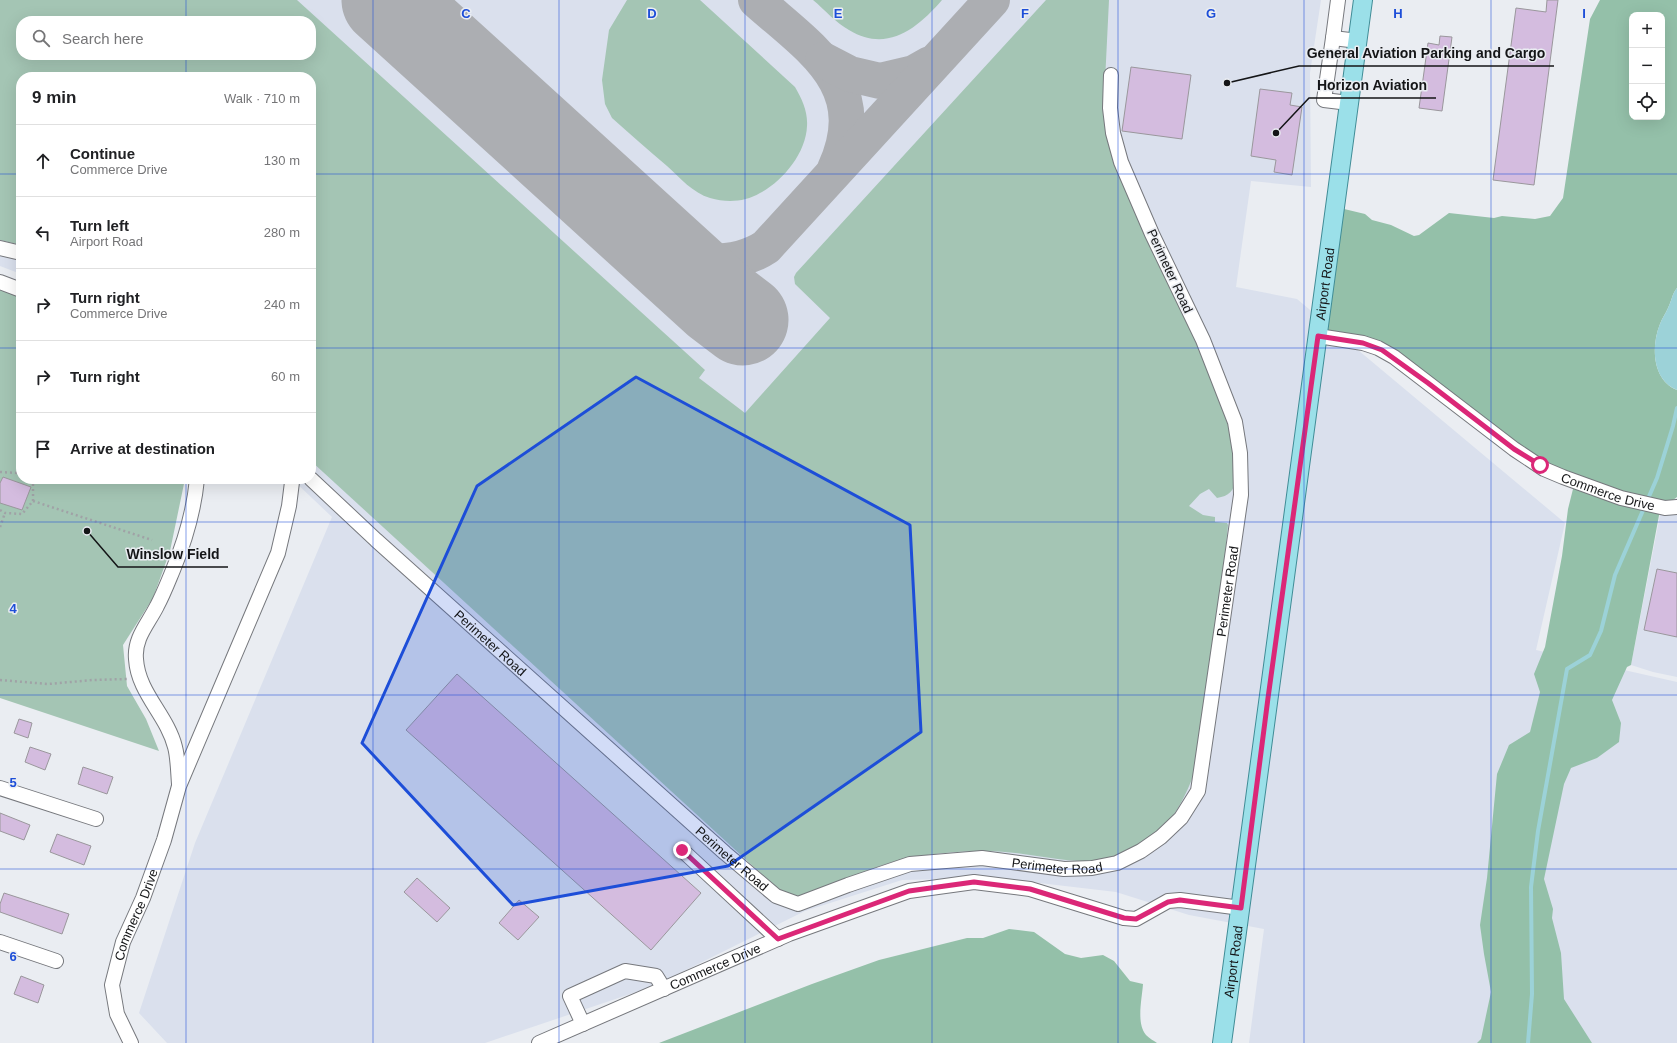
<!DOCTYPE html>
<meta charset="utf-8">
<style>
:root{--surface:#fff;--page:#f6f6f6;--text:#202124;--muted:#757577;--line:#e0e0e0}
body{margin:0;font-family:Arial,sans-serif;background:var(--page);color:var(--text)}
.controls{position:absolute;right:12px;top:12px;display:grid;overflow:hidden;border-radius:8px;box-shadow:0 4px 16px #0002}
.controls button{width:36px;height:36px;display:grid;place-items:center;padding:0;border:0;border-bottom:1px solid var(--line);background:var(--surface);color:var(--text);font:20px sans-serif}
.stop{position:absolute;width:12px;height:12px;margin:-9px;border:3px solid #db2777;border-radius:50%;background:#fff}
.stop.end{background:#db2777;border-color:#fff;box-shadow:0 1px 4px #0008}
.list{margin:0;padding:0;list-style:none}
h2{display:flex;justify-content:space-between;align-items:center;height:52px;margin:0;padding:0 16px;font-size:17px}
h2 small{font-size:13px;font-weight:400;color:var(--muted)}
.list li{display:grid;grid-template-columns:26px 1fr auto;gap:12px;align-items:center;box-sizing:border-box;height:72px;padding:0 16px;border-top:1px solid var(--line)}
.list b{display:block;font-size:15px;white-space:nowrap}
.list p{margin:0;font-size:13px;white-space:nowrap;color:var(--muted)}
.list em{font-size:13px;font-style:normal;color:var(--muted)}
.icon{flex:none;width:22px;height:22px;fill:none;stroke:currentColor;stroke-width:2;stroke-linecap:round;stroke-linejoin:round}
.map{position:relative;flex:none;width:1677px;height:1043px;overflow:hidden}
.search{position:absolute;background:var(--surface);box-shadow:0 4px 16px #0002;left:16px;top:16px;width:300px;height:44px;display:flex;align-items:center;gap:10px;box-sizing:border-box;padding:0 14px;border-radius:16px;color:var(--muted);font-size:15px}
.panel{position:absolute;background:var(--surface);box-shadow:0 4px 16px #0002;left:16px;top:72px;width:300px;height:412px;border-radius:16px}
.map>svg:first-child{display:block}
</style>
<div class="map">
<svg width="1677" height="1043" viewBox="0 0 1677 1043">
<rect width="100%" height="100%" fill="#eaedf2"/>
<!-- built -->
<g fill="#dae0ed" fill-rule="evenodd">
<path d="M0,0h1321l-11,73 1,114 -60,-6 -15,106 61,12 268,224 -29,127 141,32v361h-428l15,-114 -75,-14 -73,-23 -119,-14 -95,2 -97,31 -151,75 -169,57h-318l-28,-30 56,-170 137,-326 -40,-38h19v-402h-290v197l-21,-8zM21,21h290v34h-290z"/>
<polygon points="1677,508 1677,677 1653,672 1631,665 1661,510"/>
</g>
<!-- green -->
<g fill="#a4c5b4" fill-rule="evenodd">
<path d="M0,0h297l408,370 -6,8 46,35 85,-95 -35,-34 -1,-7 2,-4 250,-273h63l-5,102 127,321 5,56c-2,12 -7,17 -19,19l-8,-9 -9,5 -11,12 14,9 12,2v5l12,1 1,2 -9,90 -22,152c-6,14 -11,28 -19,41 -16,27 -57,52 -88,53 -36,1 -72,-11 -108,-10 -27,0 -67,4 -93,12 -28,9 -56,22 -84,33l-13,2 -13,-8 -468,-429v-384h-290v168l-21,-5zM21,21h290v34h-290z"/>
<path d="M627,0h73l95,87c7,12 13,25 12,39 -1,27 -24,55 -47,67 -15,9 -33,10 -50,5 -17,-5 -30,-20 -43,-32 -19,-16 -37,-32 -55,-48l-7,-14 -3,-24 7,-50z"/>
<path d="M813,0h129c-25,29 -55,53 -93,30 -13,-7 -24,-20 -36,-30z"/>
<polygon points="0,289 21,296 21,479 185,479 170,551 153,598 123,645 127,686 146,719 159,751 0,698"/>
</g>
<!-- forest -->
<g fill="#94c0a9" fill-rule="evenodd">
<path d="M1600,0h77v288c-5,6 -5,12 -9,20 -2,5 -6,10 -8,16 -9,22 -8,56 17,66v107l-17,13 -29,155 -4,2 -15,33 9,23 -2,19 -22,16 -26,10 -7,16 -20,95 9,30 -1,9 9,35 3,46 28,44h-115l4,-4 10,-47 -7,-38 -4,-29 7,-47 10,-104 12,-29 21,-13 10,-40 -6,-18 11,-27 17,-91 6,-47 6,-24 -27,-15 -164,-120 -63,-13 20,-129 25,6 7,6 19,5 23,11 5,-1 30,-22 45,5 8,-2 33,3 15,-3 13,-18 27,-179zM1632,15h30v102h-30z"/>
<path d="M1009,929l25,3 31,22 16,4 22,-3 11,6 16,20 13,3c-1,15 -7,39 3,51 3,3 8,6 11,8h-498l153,-59 67,-24 88,-22h16z"/>
</g>
<!-- water -->
<path fill="#9cd2d8" d="M1677,288v102c-25,-10 -26,-44 -17,-66 2,-6 6,-11 8,-16 4,-8 4,-14 9,-20z"/>
<g fill="none" stroke-linecap="round" stroke-linejoin="round">
<!-- stream -->
<polyline stroke="#9cd2d8" stroke-width="4" points="1528,1043 1532,994 1531,887 1538,831 1567,669 1590,655 1601,631 1615,575 1657,478 1673,426 1677,408"/>
<!-- taxiway -->
<g stroke="#acaeb2" stroke-width="36">
<path d="M756,0c55,49 117,85 79,169"/>
<polyline points="823,60 850,74 880,81 914,73 930,64"/>
<path d="M670,257c32,7 69,8 96,-10l226,-247"/>
</g>
<!-- runway -->
<polyline stroke="#acaeb2" stroke-width="91" points="387,0 718,301 743,320"/>
</g>
<!-- building -->
<g fill="#d4bcdf" stroke="#9a979c">
<polygon points="1547,0 1558,0 1534,185 1493,180 1516,8 1546,12"/>
<polygon points="1440,36 1452,37 1442,111 1419,108 1428,43 1439,45"/>
<polygon points="1131,67 1191,75 1182,139 1122,131"/>
<polygon points="1260,89 1292,93 1290,105 1302,107 1292,175 1274,172 1276,160 1251,156"/>
<polygon points="3,477 31,487 22,510 0,503 0,483"/>
<polygon points="1657,569 1677,573 1677,637 1644,630"/>
<polygon points="457,674 701,893 651,950 406,730"/>
<polygon points="19,719 32,723 28,738 14,733"/>
<polygon points="30,747 51,754 45,770 25,762"/>
<polygon points="83,767 113,777 107,794 78,784"/>
<polygon points="0,813 30,825 24,840 0,831"/>
<polygon points="57,834 91,846 84,865 50,852"/>
<polygon points="417,878 450,908 437,922 404,892"/>
<polygon points="4,893 69,914 62,934 0,912 0,904"/>
<polygon points="519,900 539,917 518,940 499,923"/>
<polygon points="21,976 44,985 38,1003 14,994"/>
</g>
<g fill="none" stroke-linecap="round" stroke-linejoin="round">
<!-- minor casing -->
<g stroke="#76787d" stroke-width="16">
<g id="minor">
<polyline points="1338,0 1333,38 1358,41"/>
<polyline points="1333,38 1324,100 1349,103"/>
<polyline points="0,248 21,253"/>
<polyline points="0,282 21,290"/>
<path id="s1" d="M1318,336l45,7 15,5 16,9 120,92 30,20 19,8 58,21 44,10 12,-1"/>
<path id="s2" d="M311,479l65,61 349,313 51,43 22,8 50,-19 62,-21 72,-6 82,11 28,-1 25,-5 24,-12 20,-14 20,-19 17,-27 43,-296 -1,-42 -5,-31 -32,-82 -51,-106 -31,-72 -8,-29 -3,-25 1,-33"/>
<path d="M179,784c-1,-12 -1,-26 -4,-37 -8,-32 -37,-54 -39,-88 -2,-21 12,-35 21,-53 6,-11 11,-24 16,-36 12,-29 21,-60 24,-91"/>
<polyline points="0,788 96,819"/>
<polyline points="682,850 778,939"/>
<polyline points="0,942 56,961"/>
<polyline points="583,1024 570,996 625,971 656,976 664,989"/>
<path id="s3" d="M131,1043l-14,-29 -5,-29 11,-43 20,-44 21,-58 15,-54 99,-233 11,-47 3,-24"/>
<path id="s4" d="M539,1043l250,-109 120,-43 65,-9 56,7 94,29 12,1 32,-18 12,-1 61,8"/>
</g>
</g>
<!-- major casing -->
<g stroke="#408c96" stroke-width="20">
<g id="major">
<path id="s5" d="M1222,1043l141,-1043"/>
</g>
</g>
<!-- path -->
<g stroke="#a0a2a6" stroke-width="2.5" stroke-dasharray="2 3" stroke-linecap="butt">
<polyline points="0,472 18,473 21,475"/>
<polyline points="18,473 21,466"/>
<polyline points="33,501 152,540"/>
<polyline points="0,510 5,513 22,514 33,501 33,483 27,479"/>
<polyline points="0,527 5,513"/>
<polyline points="0,680 48,684 93,680 127,679"/>
</g>
<!-- minor -->
<use href="#minor" stroke="#fff" stroke-width="14"/>
<!-- major -->
<use href="#major" stroke="#9be0e9" stroke-width="18"/>
</g>
<g fill="none" stroke-linecap="round" stroke-linejoin="round">
<!-- route -->
<polyline stroke="#db2777" stroke-width="5" points="682,850 778,939 909,891 974,882 1030,889 1124,918 1136,919 1168,902 1180,900 1241,908 1268,698 1318,336 1363,343 1382,350 1428,383 1514,449 1540,465"/>
</g>
<!-- marked area -->
<path fill="#1d4ed8" fill-opacity="0.2" stroke="#1d4ed8" stroke-width="3" stroke-linejoin="round" d="M636,377l274,148 11,207 -193,134 -215,39 -151,-162 115,-257z"/>
<!-- grid -->
<path fill="none" stroke="#1d4ed8" stroke-width="1" stroke-opacity="0.55" d="M186,0v21M373,0v1043M559,0v1043M745,0v1043M932,0v1043M1118,0v1043M1304,0v1043M1491,0v1043M186,55v22M0,174h21M311,174h1366M0,348h21M311,348h1366M186,479v564M0,522h1677M0,695h1677M0,869h1677"/>
<g text-anchor="middle" dominant-baseline="central" stroke-width="3" stroke-linejoin="round" paint-order="stroke">
<!-- street labels -->
<g font-size="13" fill="#141517" stroke="#eaedf2">
<text transform="translate(1170 271) rotate(65)">Perimeter Road</text>
<text stroke="none"><textPath href="#s5" startOffset="766">Airport Road</textPath></text>
<text stroke="none"><textPath href="#s1" startOffset="335">Commerce Drive</textPath></text>
<text stroke="none"><textPath href="#s2" startOffset="1288">Perimeter Road</textPath></text>
<text stroke="none"><textPath href="#s2" startOffset="243">Perimeter Road</textPath></text>
<text stroke="none"><textPath href="#s2" startOffset="567">Perimeter Road</textPath></text>
<text stroke="none"><textPath href="#s2" startOffset="915">Perimeter Road</textPath></text>
<text stroke="none"><textPath href="#s3" startOffset="136">Commerce Drive</textPath></text>
<text stroke="none"><textPath href="#s5" startOffset="82">Airport Road</textPath></text>
<text stroke="none"><textPath href="#s4" startOffset="192">Commerce Drive</textPath></text>
</g>
</g>
<g font-size="13" text-anchor="middle" font-weight="bold" fill="#1d4ed8" stroke="#eaedf2" stroke-width="3" stroke-linejoin="round" paint-order="stroke">
<text x="466" y="18">C</text>
<text x="652" y="18">D</text>
<text x="838" y="18">E</text>
<text x="1025" y="18">F</text>
<text x="1211" y="18">G</text>
<text x="1398" y="18">H</text>
<text x="1584" y="18">I</text>
<text x="13" y="613">4</text>
<text x="13" y="787">5</text>
<text x="13" y="961">6</text>
</g>
<!-- callouts -->
<path fill="none" stroke="#141517" stroke-width="1.5" d="M1227 83L1299 66H1554M1276 133L1309 98H1436M87 531L118 567H228"/>
<g fill="#141517" stroke="#eaedf2" stroke-width="1.5">
<circle cx="1227" cy="83" r="4"/>
<circle cx="1276" cy="133" r="4"/>
<circle cx="87" cy="531" r="4"/>
</g>
<g font-size="14" text-anchor="middle" font-weight="bold" fill="#141517" stroke="#eaedf2" stroke-width="3" stroke-linejoin="round" paint-order="stroke">
<text x="1426" y="58">General Aviation Parking and Cargo</text>
<text x="1372" y="90">Horizon Aviation</text>
<text x="173" y="559">Winslow Field</text>
</g>
</svg>
<div class="controls">
<button>+</button>
<button>−</button>
<button><svg class="icon" aria-label="locate" viewBox="0 0 24 24"><circle cx="12" cy="12" r="6"/><path d="M12 2v4M12 18v4M2 12h4M18 12h4"/></svg></button>
</div>
<div class="stop" style="left:1540px;top:465px"></div>
<div class="stop end" style="left:682px;top:850px"></div>
<div class="search"><svg class="icon" aria-label="search" viewBox="0 0 24 24"><circle cx="10" cy="10" r="6"/><path d="M15 15l6 6"/></svg>Search here</div>
<section class="panel">
<h2>9 min<small>Walk · 710 m</small></h2>
<ul class="list">
<li><svg class="icon" aria-label="ahead" viewBox="0 0 24 24"><path d="M12 20V5M6 11l6-6 6 6"/></svg><div><b>Continue</b><p>Commerce Drive</p></div><em>130 m</em></li>
<li><svg class="icon" aria-label="left" viewBox="0 0 24 24"><path d="M17 20v-9H6M10 6l-5 5 5 5"/></svg><div><b>Turn left</b><p>Airport Road</p></div><em>280 m</em></li>
<li><svg class="icon" aria-label="right" viewBox="0 0 24 24"><path d="M7 20v-9h11M14 6l5 5-5 5"/></svg><div><b>Turn right</b><p>Commerce Drive</p></div><em>240 m</em></li>
<li><svg class="icon" aria-label="right" viewBox="0 0 24 24"><path d="M7 20v-9h11M14 6l5 5-5 5"/></svg><div><b>Turn right</b></div><em>60 m</em></li>
<li><svg class="icon" aria-label="arrive" viewBox="0 0 24 24"><path d="M6 21V4h12l-3 4 3 4H6"/></svg><div><b>Arrive at destination</b></div></li>
</ul>
</section>
</div>
